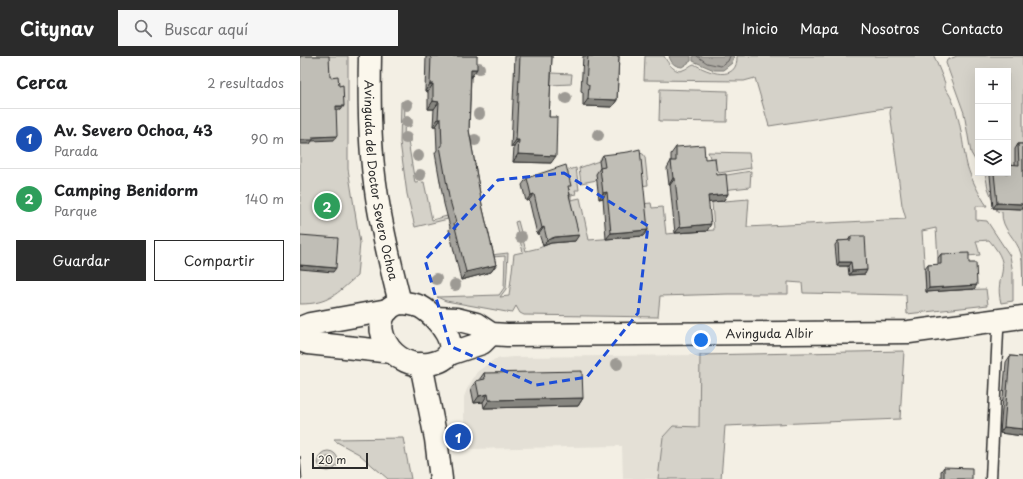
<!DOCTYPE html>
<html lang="es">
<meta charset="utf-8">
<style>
:root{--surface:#fff;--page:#f6f6f6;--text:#202124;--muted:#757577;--line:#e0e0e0;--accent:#2b2b2b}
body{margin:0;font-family:"Playpen Sans",sans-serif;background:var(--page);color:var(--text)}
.controls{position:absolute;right:12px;top:12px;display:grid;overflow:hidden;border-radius:0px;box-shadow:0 4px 16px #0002}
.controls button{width:36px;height:36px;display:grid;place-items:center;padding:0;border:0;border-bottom:1px solid var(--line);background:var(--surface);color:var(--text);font:20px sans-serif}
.scale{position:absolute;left:12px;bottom:10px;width:56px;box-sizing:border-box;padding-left:4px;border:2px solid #2b2b2b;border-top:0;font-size:11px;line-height:14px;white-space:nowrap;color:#2b2b2b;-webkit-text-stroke:3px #fbf7ec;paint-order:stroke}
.you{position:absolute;left:401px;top:284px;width:14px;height:14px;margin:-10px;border:3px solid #fff;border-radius:50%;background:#1a73e8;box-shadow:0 0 0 6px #1a73e833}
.badge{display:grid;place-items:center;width:26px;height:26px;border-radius:50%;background:var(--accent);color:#fff;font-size:13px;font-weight:700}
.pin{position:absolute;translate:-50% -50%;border:2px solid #fff;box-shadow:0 1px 4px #0006}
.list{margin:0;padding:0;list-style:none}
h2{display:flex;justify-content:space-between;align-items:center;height:52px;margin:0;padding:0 16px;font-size:17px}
h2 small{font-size:13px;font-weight:400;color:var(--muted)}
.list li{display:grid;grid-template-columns:26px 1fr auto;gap:12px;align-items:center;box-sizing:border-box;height:60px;padding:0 16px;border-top:1px solid var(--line)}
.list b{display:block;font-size:15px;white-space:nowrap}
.list p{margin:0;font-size:13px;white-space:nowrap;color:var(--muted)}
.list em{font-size:13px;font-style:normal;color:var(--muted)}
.actions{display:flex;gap:8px;padding:12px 16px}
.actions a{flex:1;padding:9px 0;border:1px solid var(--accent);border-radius:0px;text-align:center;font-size:14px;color:var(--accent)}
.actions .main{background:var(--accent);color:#fff}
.icon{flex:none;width:22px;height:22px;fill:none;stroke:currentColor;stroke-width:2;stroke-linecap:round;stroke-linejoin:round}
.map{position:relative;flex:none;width:723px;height:423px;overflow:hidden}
header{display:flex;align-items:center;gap:24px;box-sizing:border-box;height:56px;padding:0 20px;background:var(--accent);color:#fff}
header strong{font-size:19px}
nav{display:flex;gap:22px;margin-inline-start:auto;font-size:14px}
.search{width:280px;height:36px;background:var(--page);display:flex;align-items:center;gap:10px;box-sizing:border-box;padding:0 14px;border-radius:0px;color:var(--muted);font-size:15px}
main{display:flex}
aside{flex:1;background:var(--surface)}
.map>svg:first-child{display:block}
</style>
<header>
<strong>Citynav</strong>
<div class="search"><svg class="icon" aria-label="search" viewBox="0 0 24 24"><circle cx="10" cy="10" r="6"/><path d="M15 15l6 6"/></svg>Buscar aquí</div>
<nav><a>Inicio</a><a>Mapa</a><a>Nosotros</a><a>Contacto</a></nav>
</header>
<main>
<aside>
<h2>Cerca<small>2 resultados</small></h2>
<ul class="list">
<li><span class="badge" style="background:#1a4fb4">1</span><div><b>Av. Severo Ochoa, 43</b><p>Parada</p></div><em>90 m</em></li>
<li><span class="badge" style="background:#2e9e5b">2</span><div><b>Camping Benidorm</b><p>Parque</p></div><em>140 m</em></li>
</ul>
<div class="actions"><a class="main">Guardar</a><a>Compartir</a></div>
</aside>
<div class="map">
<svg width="723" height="423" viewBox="0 0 723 423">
<rect width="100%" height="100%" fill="#f3efe4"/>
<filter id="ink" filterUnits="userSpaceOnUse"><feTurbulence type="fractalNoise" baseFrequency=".025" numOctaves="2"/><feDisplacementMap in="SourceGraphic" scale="8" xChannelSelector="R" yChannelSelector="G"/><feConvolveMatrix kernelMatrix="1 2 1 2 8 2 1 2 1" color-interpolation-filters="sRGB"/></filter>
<g filter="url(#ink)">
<!-- built -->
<polygon fill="#e4e0d6" points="400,299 399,371 373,370 363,381 358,423 323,423 322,390 168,393 164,363 164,341 167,333 177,316 195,303 213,301"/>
<!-- green -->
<g fill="#d5d2c9" stroke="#807e7a">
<path d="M0,0h48v113l12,74 -3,33c-21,18 -28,28 -57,28z"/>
<path d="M345,0h19c3,6 11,18 19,14 4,-1 7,-5 11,-6 13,8 44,20 43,-8h197l11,27v5c16,21 16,52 22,77 4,14 12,29 20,41h-11v14l11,1 23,35 3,17v28l-12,2c-8,-30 15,-32 -12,-63l-13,1 4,14 -42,3 -2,-30 -14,3 4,60 60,-2 2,16 -81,9 -1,-19 -103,-2 -1,-10 -14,-1v12h-60l-68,2 -2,21 -134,-2 -4,-2 -4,-7 -4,7 -66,-12 -9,-4 62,-2 5,-7 1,-32 -13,1 -1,-2 17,-2 -2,36 -6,8 9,-1 5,-42 9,-2 -8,-30 3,-1 8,30 13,-3 12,-5 11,-71 14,-4 3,22h-4l1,4 -5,1v5l9,-2 9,42 54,-4 -2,-32 10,-1 1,5 11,-1 3,27 48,-4 -2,-28 37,-3 -2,28 159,-8 -4,-14 -12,-92 1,-6 -122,19 -14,-48 -11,3 -100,-1z"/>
<path d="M657,0h66v230c-1,-11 0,-22 -2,-32 -4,-16 -20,-24 -19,-42l-5,-1 -9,-23 -3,-15h23v-102h-30v94l-7,-12 -7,-40 -18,-50 1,-3z"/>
<polygon points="251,17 272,18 271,28 250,29"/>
<polygon points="360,33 428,35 427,66 359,65"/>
<polygon points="105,45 104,86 108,85 115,127 124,126 132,164 147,160 148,163 115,171 107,138 100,86 101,46"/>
<polygon points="408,96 449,97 451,112 419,117 418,114 414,113"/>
<polygon points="340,97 343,98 345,101 348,129 340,130 301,117 297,124 281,127 279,112 299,105 299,103"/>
<polygon points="451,115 450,131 422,134 421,120"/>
<polygon points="604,295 600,363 425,370 421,423 358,423 363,381 373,370 399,371 400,299"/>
<polygon points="103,382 111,423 88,423 59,398 35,385 34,383"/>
<circle cx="28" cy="405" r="10"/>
</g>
<!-- water -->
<g fill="#aca9a2" stroke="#787772">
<path d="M369,0h22v5l-9,6c-8,-1 -11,-4 -13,-11z"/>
<polygon points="393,0 434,0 432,7 423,14 414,14 393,5"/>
</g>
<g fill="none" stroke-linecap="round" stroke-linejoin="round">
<!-- shore -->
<polyline stroke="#5f5d5b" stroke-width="1" points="397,0 407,7 421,10 428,5 430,0"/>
<!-- lane casing -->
<g stroke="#2b2b2b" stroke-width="13">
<polyline id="lane" points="691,423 698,275"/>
</g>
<!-- secondary casing -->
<g stroke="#2b2b2b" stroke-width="25">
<g id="secondary">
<path id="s1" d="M70,0c-1,44 -1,90 6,134 5,38 15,76 24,113"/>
<path d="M100,247c8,0 14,1 21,4 16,9 47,45 16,55 -47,16 -77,-48 -37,-59z"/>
<path id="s2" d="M135,262l21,1 20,5 15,10 16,1 402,-3 114,-15"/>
<polyline points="0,272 10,268 88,254"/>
<polyline points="0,284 8,287 92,296"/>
<polyline points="149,298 182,287 191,278"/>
<polyline points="121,308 136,383 141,423"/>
</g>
</g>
<!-- lane -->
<use href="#lane" stroke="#fbf7ec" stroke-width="10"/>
<!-- secondary -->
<use href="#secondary" stroke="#fbf7ec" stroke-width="22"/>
</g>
<!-- trees -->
<g fill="#9d9a94">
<circle cx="179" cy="12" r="6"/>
<circle cx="266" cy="42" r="6"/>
<circle cx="107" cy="49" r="6"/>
<circle cx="179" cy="58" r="6"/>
<circle cx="107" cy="66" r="6"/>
<circle cx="298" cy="79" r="6"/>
<circle cx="106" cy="82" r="6"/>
<circle cx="175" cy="84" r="6"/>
<circle cx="118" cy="100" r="6"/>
<circle cx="120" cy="119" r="6"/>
<circle cx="221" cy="181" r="6"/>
<circle cx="136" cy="223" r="6"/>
<circle cx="155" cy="229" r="6"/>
<circle cx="317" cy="308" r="6"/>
<circle cx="29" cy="406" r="6"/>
</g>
<!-- wall -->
<g fill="#a5a39d" stroke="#2b2b2b">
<polygon points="126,0 177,0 172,20 171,20 169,74 182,149 196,209 191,216 161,224 149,174 150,171 144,148 135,97 137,94 136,70 133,70 134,53 128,53 128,36 125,35"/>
<polygon points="215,0 252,0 249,61 251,107 213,106 214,91 211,91"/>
<polygon points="283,0 319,0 317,44 312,51 283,50 283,36 281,35"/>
<polygon points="718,88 723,88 723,153 693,152 690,119 692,117 708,117 715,109 715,93"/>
<polygon points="376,91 405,103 417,119 428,138 423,145 408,146 407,175 375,177 370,129 369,129 367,112 371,105 371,98"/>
<polygon points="303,99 348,174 343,180 306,183 303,142 299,143 296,118 300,112 299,105"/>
<polygon points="227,122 269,133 270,139 269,141 275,185 251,187 243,190 239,178 237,178 229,144 226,145 222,129"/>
<polygon points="551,180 565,218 549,219 548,210 537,210 535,189 538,185 548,185"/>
<polygon points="641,198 669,207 674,233 626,236 625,213 628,209 638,209 638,202"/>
<polygon points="710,300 723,301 723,380 700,377 706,306"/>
<polygon points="184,317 283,342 278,350 184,352 183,346 174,347 171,332 176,325 179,324"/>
<polygon points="644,411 672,423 641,423 641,415"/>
</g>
<!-- shaded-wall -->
<g fill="#86857f" stroke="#2b2b2b">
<polygon points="171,13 177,13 172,20 166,20"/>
<polygon points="130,28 133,28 128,36 125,35"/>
<polygon points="288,43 317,44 312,51 283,50"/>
<polygon points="133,45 139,46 134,53 128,53"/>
<polygon points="36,50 44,50 41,54 33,54"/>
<polygon points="138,63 141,63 136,70 133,70"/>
<polygon points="37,80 34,84 12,85 10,88 0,88 0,84 13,81"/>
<polygon points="216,84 219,84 214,91 211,91"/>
<polygon points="218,98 256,100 251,107 213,106"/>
<polygon points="373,122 375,122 370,129 369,129"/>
<polygon points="307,136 303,142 299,143 303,137"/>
<polygon points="234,138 229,144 226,145 231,139"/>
<polygon points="428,138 423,145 403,147 408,140"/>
<polygon points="697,147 723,148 723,153 693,152"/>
<polygon points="411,168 407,175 375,177 380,171"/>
<polygon points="244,171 239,178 237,178 242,172"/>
<polygon points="348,174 343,180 306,183 311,177"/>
<polygon points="279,179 275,185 251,187 243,190 247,184 255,181"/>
<polygon points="539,206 551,206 548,210 537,210"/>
<polygon points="0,209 36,212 33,216 0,213"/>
<polygon points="196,209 191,216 161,224 166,216"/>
<polygon points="567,214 565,218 549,219 552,215"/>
<polygon points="677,229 674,233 626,236 629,232"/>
<polygon points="188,338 183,346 174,347 179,340"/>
<polygon points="283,342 278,350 184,352 189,344"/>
<polygon points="704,371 723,373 723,380 700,377"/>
</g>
<!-- building -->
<g fill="#c0beb6" stroke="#2b2b2b">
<polygon points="0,0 29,0 30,21 38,20 39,30 43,29 44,50 36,50 37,80 13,81 13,84 0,84"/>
<polygon points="131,0 177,0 177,13 171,13 169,74 182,149 196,209 166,216 154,167 156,166 149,141 140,90 142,90 141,63 138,63 139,46 133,45 133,28 130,28"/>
<polygon points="220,0 252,0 249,61 257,61 256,100 218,98 219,84 216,84"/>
<polygon points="288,0 319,0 317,44 288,43 289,29 286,27"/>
<polygon points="718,88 723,88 723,148 697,147 694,117 708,117 708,108 719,109"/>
<polygon points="404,89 405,103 415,102 417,119 426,118 428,138 408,140 411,168 380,171 375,122 373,122 371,105 376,105 376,91"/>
<polygon points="340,93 348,174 311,177 307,136 303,137 300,112 305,111 303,99 328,96"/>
<polygon points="266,109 271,130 268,130 270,139 269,139 279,179 255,181 247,184 244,171 242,172 234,138 231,139 227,122"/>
<polygon points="0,179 38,182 36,212 0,209"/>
<polygon points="551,180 565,180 567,214 552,215 551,206 539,206 538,185 551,184"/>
<polygon points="669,197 669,207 676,207 677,229 629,232 628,209 641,208 641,198"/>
<polygon points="710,300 723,301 723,373 704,371"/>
<polygon points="282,315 283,342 189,344 188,338 179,340 176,325 185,323 184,317"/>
<polygon points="0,400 2,423 0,423"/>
<polygon points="644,411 672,412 672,423 644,423"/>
</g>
</g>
<!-- marked area -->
<path fill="none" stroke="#1d4ed8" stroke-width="3" stroke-dasharray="8 5" stroke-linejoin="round" d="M264,117l84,53 -10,87 -51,64 -51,8 -86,-39 -25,-86 73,-80z"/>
<g text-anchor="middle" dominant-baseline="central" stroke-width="3.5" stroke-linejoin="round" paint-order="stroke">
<!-- street labels -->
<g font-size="12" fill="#2b2b2b" stroke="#fbf7ec">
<text stroke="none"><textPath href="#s1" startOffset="125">Avinguda del Doctor Severo Ochoa</textPath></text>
<text stroke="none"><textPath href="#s2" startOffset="338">Avinguda Albir</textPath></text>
</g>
</g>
</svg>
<div class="controls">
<button>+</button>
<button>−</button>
<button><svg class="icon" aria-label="layers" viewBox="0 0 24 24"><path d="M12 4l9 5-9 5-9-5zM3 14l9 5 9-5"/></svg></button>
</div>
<div class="scale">20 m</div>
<div class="you"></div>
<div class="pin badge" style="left:158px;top:381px;background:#1a4fb4">1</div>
<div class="pin badge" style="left:27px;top:150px;background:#2e9e5b">2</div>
</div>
</main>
